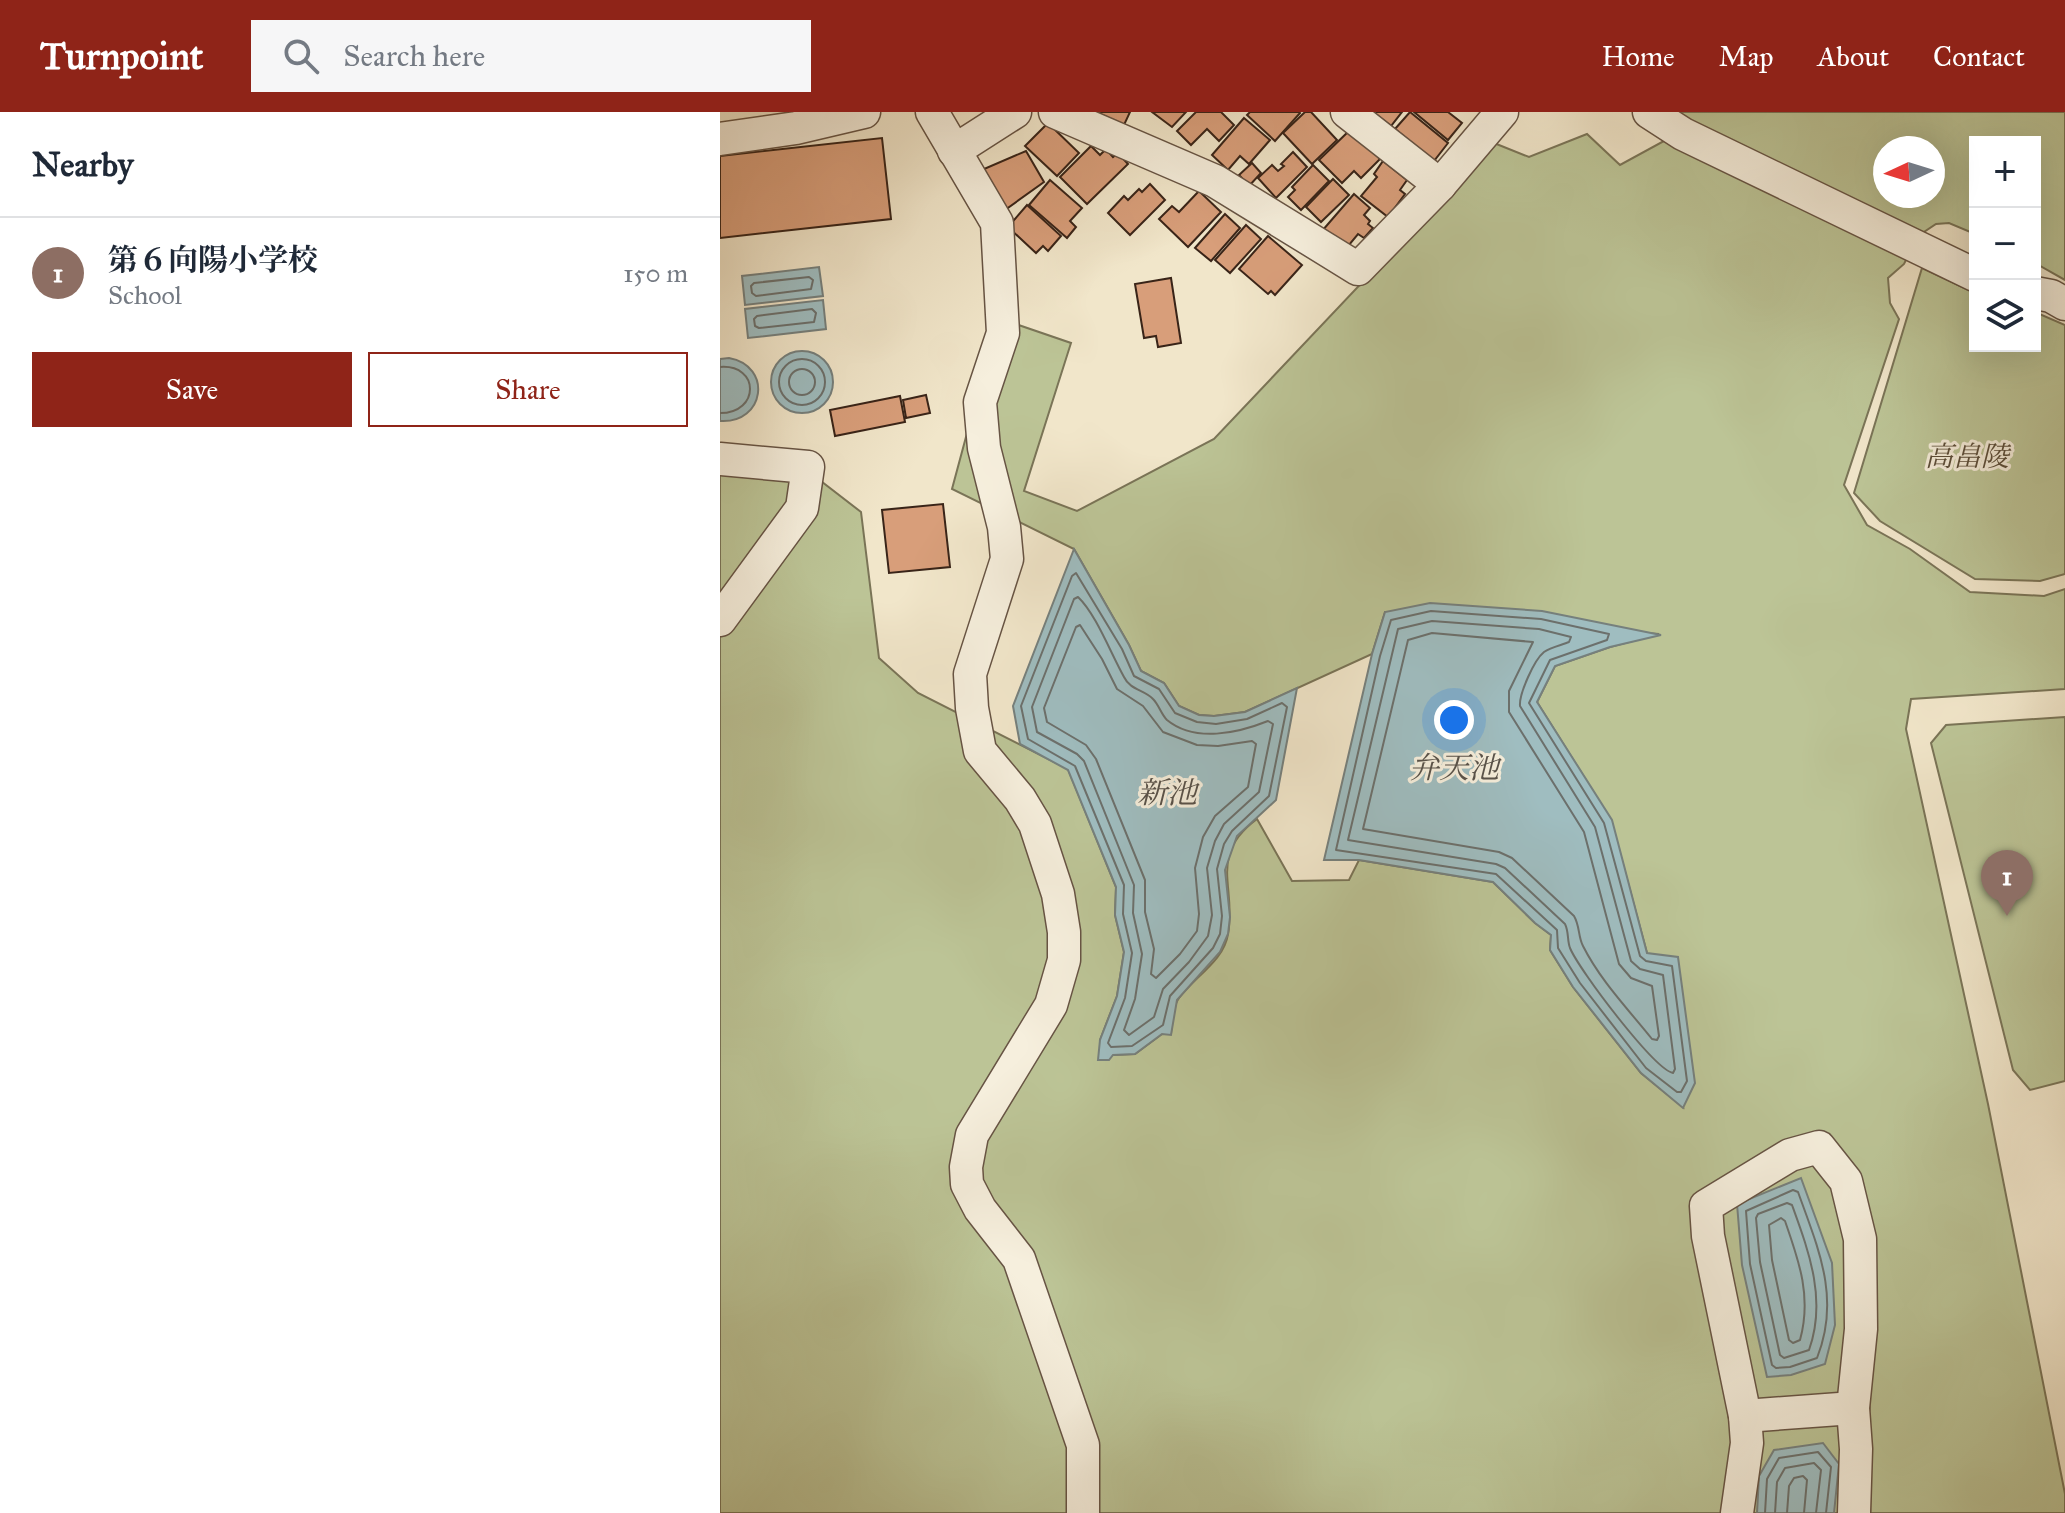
<!DOCTYPE html>
<meta charset="utf-8">
<style>
:root{--surface:#fff;--page:#f6f6f7;--text:#1f2937;--muted:#747a83;--line:#e0e1e3;--accent:#8f2418}
body{margin:0;font-family:"IM FELL Great Primer","Noto Serif JP",serif;background:var(--page);color:var(--text)}
.controls{position:absolute;right:24px;top:24px;display:grid;overflow:hidden;border-radius:0px;box-shadow:0 8px 32px #0002}
.controls button{width:72px;height:72px;display:grid;place-items:center;padding:0;border:0;border-bottom:2px solid var(--line);background:var(--surface);color:var(--text);font:40px sans-serif}
.compass{position:absolute;left:1153px;top:24px;width:72px;height:72px;border-radius:50%;background:var(--surface);box-shadow:0 8px 32px #0002;rotate:266deg}
.you{position:absolute;left:734px;top:608px;width:28px;height:28px;margin:-20px;border:6px solid #fff;border-radius:50%;background:#1a73e8;box-shadow:0 0 0 12px #1a73e833}
.badge{display:grid;place-items:center;width:52px;height:52px;border-radius:50%;background:var(--accent);color:#fff;font-size:26px;font-weight:700}
.pin{position:absolute;translate:-50% -66px;filter:drop-shadow(0 2px 4px #0008)}
.pin::after{content:'';position:absolute;top:42px;width:28px;height:24px;background:inherit;clip-path:polygon(0 0,100% 0,50% 100%)}
.list{margin:0;padding:0;list-style:none}
h2{display:flex;justify-content:space-between;align-items:center;height:104px;margin:0;padding:0 32px;font-size:34px}
h2 small{font-size:26px;font-weight:400;color:var(--muted)}
.list li{display:grid;grid-template-columns:52px 1fr auto;gap:24px;align-items:center;box-sizing:border-box;height:112px;padding:0 32px;border-top:2px solid var(--line)}
.list b{display:block;font-size:30px;white-space:nowrap}
.list p{margin:0;font-size:26px;white-space:nowrap;color:var(--muted)}
.list em{font-size:26px;font-style:normal;color:var(--muted)}
.actions{display:flex;gap:16px;padding:24px 32px}
.actions a{flex:1;padding:18px 0;border:2px solid var(--accent);border-radius:0px;text-align:center;font-size:28px;color:var(--accent)}
.actions .main{background:var(--accent);color:#fff}
.icon{flex:none;width:44px;height:44px;fill:none;stroke:currentColor;stroke-width:2;stroke-linecap:round;stroke-linejoin:round}
.map{position:relative;flex:none;width:1345px;height:1401px;overflow:hidden}
header{display:flex;align-items:center;gap:48px;box-sizing:border-box;height:112px;padding:0 40px;background:var(--accent);color:#fff}
header strong{font-size:38px}
nav{display:flex;gap:44px;margin-inline-start:auto;font-size:28px}
.search{width:560px;height:72px;background:var(--page);display:flex;align-items:center;gap:20px;box-sizing:border-box;padding:0 28px;border-radius:0px;color:var(--muted);font-size:30px}
main{display:flex}
aside{flex:1;background:var(--surface)}
.map>svg:first-child{display:block}
</style>
<header>
<strong>Turnpoint</strong>
<div class="search"><svg class="icon" aria-label="search" viewBox="0 0 24 24"><circle cx="10" cy="10" r="6"/><path d="M15 15l6 6"/></svg>Search here</div>
<nav><a>Home</a><a>Map</a><a>About</a><a>Contact</a></nav>
</header>
<main>
<aside>
<h2>Nearby<small></small></h2>
<ul class="list">
<li><span class="badge" style="background:#8d6e63">1</span><div><b>第６向陽小学校</b><p>School</p></div><em>150 m</em></li>
</ul>
<div class="actions"><a class="main">Save</a><a>Share</a></div>
</aside>
<div class="map">
<svg width="1345" height="1401" viewBox="0 0 1345 1401">
<rect width="100%" height="100%" fill="#f1e6ca"/>
<filter id="stains"><feTurbulence type="fractalNoise" baseFrequency=".0025" numOctaves="4"/><feColorMatrix values="0 0 0 0 .2 0 0 0 0 .09 0 0 0 0 .02 0 0 0 .5 -.17"/></filter>
<radialGradient id="worn" r=".72"><stop offset=".6" stop-color="#630" stop-opacity="0"/><stop offset="1" stop-color="#630" stop-opacity=".3"/></radialGradient>
<!-- green -->
<g fill="#bcc496" stroke="#7a7457" stroke-width="2" fill-rule="evenodd">
<path d="M953,0h392v168l-30,-17v-121h-60v92l-26,-11 -13,1 -18,12 -14,28 -16,14 2,25 9,16 -55,166 23,40 43,24 60,43 74,4 21,-7v100l-154,10 -5,30 82,375 77,390v19h-1345v-1057l62,-5 79,61 18,146 39,35 150,76 48,118 -1,28 9,37 -7,44 -17,44 13,15 22,-1 27,-20h9c1,-11 1,-26 8,-36 15,-21 45,-37 49,-64 9,-47 -21,-78 29,-115l35,62 57,-1 10,-20 134,22 42,41 16,12 -1,15 23,37 68,86 42,34 -36,-154 -36,-133 -74,-118 18,-36 55,-19 49,-13 -274,-22 -13,42 -127,58 -31,4 -15,-1 -20,-9 -15,-23 -23,-12 -12,-26 -55,-96 -122,-60 46,-171 73,25 -47,148 53,20 137,-72 280,-296 35,14 58,-23 33,31 44,-24zM1165,36h48v48h-48z"/>
<polygon points="1202,156 1255,181 1255,234 1315,234 1315,200 1345,213 1345,462 1320,469 1255,467 1160,409 1134,381"/>
<polygon points="1345,605 1345,969 1310,978 1293,958 1211,631 1226,613"/>
</g>
<!-- water -->
<g fill="#9fbdc0" stroke="#76807d" stroke-width="2">
<polygon points="99,155 103,184 25,193 22,164"/>
<polygon points="103,188 106,217 28,226 25,197"/>
<circle cx="82" cy="270" r="31"/>
<path d="M9,246c44,8 36,66 -9,63v-62z"/>
<polygon points="354,437 409,533 421,559 444,571 459,594 479,603 494,604 525,600 577,576 556,688 517,724 505,758 510,805 508,822 500,840 457,888 451,923 442,922 415,942 393,943 389,948 378,948 380,928 397,884 404,840 395,803 396,775 348,658 300,632 293,594"/>
<polygon points="710,491 822,499 941,523 890,535 835,554 817,590 892,708 927,841 958,845 975,971 963,996 921,961 853,875 830,838 831,823 815,811 773,770 639,748 604,748 652,542 665,500"/>
<polygon points="1081,1066 1112,1151 1115,1213 1105,1252 1071,1263 1047,1265 1022,1153 1017,1092"/>
<polygon points="1103,1331 1119,1352 1114,1401 1037,1401 1039,1364 1054,1338"/>
</g>
<g fill="none" stroke-linecap="round" stroke-linejoin="round">
<!-- shore -->
<g stroke="#6c706c" stroke-width="2">
<polygon points="89,165 93,168 91,177 36,184 32,181 31,174 34,171"/>
<polygon points="92,197 96,201 94,210 39,216 35,214 34,207 37,204"/>
<circle cx="82" cy="270" r="23"/>
<path d="M0,255c40,-3 40,46 0,46"/>
<circle cx="82" cy="270" r="13"/>
<polygon points="356,461 402,537 414,564 439,577 455,601 477,610 496,612 527,607 562,591 567,595 549,684 512,719 504,732 497,757 502,804 500,822 493,836 450,884 443,913 412,934 391,935 388,931 405,886 412,841 403,802 404,773 355,654 308,627 301,594 352,464"/>
<path d="M358,485c18,17 33,57 46,80 6,13 21,13 29,22 6,6 8,15 14,21 28,23 71,13 101,1l5,3 -14,68 -35,32 -9,17 -8,27 5,47 -4,21 -19,26 -26,27 -9,28 -25,18 -5,-5 11,-31 7,-45 -9,-41 1,-28 -50,-124 -7,-7 -40,-22 -5,-25 42,-108z"/>
<polygon points="711,499 821,507 889,522 887,528 830,548 809,591 884,711 920,844 926,849 952,854 967,969 961,980 957,980 926,956 860,871 838,836 837,818 776,762 616,738 660,544 671,508"/>
<path d="M712,509l107,8 32,8 -2,5c-7,3 -18,5 -25,10 -10,8 -25,42 -24,54l75,121 36,134 9,8 23,6 12,94 -2,4c-19,-4 -94,-103 -103,-125 -3,-8 -1,-16 -5,-24l-60,-56 -9,-4 -148,-24 50,-211z"/>
<polygon points="360,513 382,547 397,577 423,594 443,620 477,633 498,634 532,629 536,632 528,675 495,704 483,725 475,756 479,802 477,819 460,842 436,866 431,862 434,837 425,800 425,768 376,647 366,633 327,610 324,596 356,515"/>
<path d="M712,521l101,9 -24,49v21l75,120 35,132 12,14 21,8 7,50 -2,4 -5,-1c-24,-30 -52,-59 -69,-93 -5,-9 -3,-20 -9,-30l-62,-58 -13,-6 -136,-23 45,-189z"/>
<path d="M1073,1078l5,2c20,56 43,106 19,166l-27,9 -14,1 -4,-3 -22,-101 -4,-53z"/>
<path d="M1067,1091l5,2c17,47 35,95 17,145l-25,8 -4,-3 -20,-93 -4,-44 2,-4z"/>
<path d="M1061,1106l4,3c14,40 27,76 15,119l-7,3 -4,-3 -17,-80 -3,-35z"/>
<polyline points="1045,1401 1047,1367 1059,1346 1098,1340 1111,1355 1106,1401"/>
<polyline points="1055,1401 1057,1370 1065,1356 1094,1351 1101,1358 1096,1401"/>
<polyline points="1067,1401 1069,1374 1074,1366 1083,1364 1087,1368 1084,1401"/>
</g>
</g>
<!-- building -->
<g fill="#d89e7a" stroke="#392418" stroke-width="2">
<polygon points="376,0 410,0 404,13"/>
<polygon points="432,0 466,0 452,15"/>
<polygon points="476,0 501,0 514,13 499,29 487,17 471,33 457,19"/>
<polygon points="530,0 579,0 580,1 555,29 527,3"/>
<polygon points="585,0 591,0 617,28 592,52 563,21"/>
<polygon points="653,0 682,0 671,14"/>
<polygon points="690,0 728,31 714,49 675,17"/>
<polygon points="694,0 728,0 742,11 728,28"/>
<polygon points="524,6 550,28 529,52 520,44 508,58 492,43"/>
<polygon points="328,11 359,41 337,64 305,34"/>
<polygon points="631,17 660,47 641,66 634,59 622,71 599,48"/>
<polygon points="162,26 171,107 0,126 0,44"/>
<polygon points="371,34 380,43 386,37 393,45 398,41 408,52 367,92 340,65"/>
<polygon points="306,39 324,70 285,98 264,57"/>
<polygon points="573,40 587,55 556,86 538,66 552,53 558,59 564,54 561,52"/>
<polygon points="663,49 687,68 680,78 685,82 668,105 641,84 657,65 654,62"/>
<polygon points="532,51 541,61 529,74 519,63"/>
<polygon points="593,53 609,69 581,98 568,85 575,78 572,75"/>
<polygon points="613,67 629,83 601,110 586,95"/>
<polygon points="330,68 362,96 350,109 356,115 347,126 309,93"/>
<polygon points="430,72 445,88 410,123 388,101 404,84 408,88 419,77 422,80"/>
<polygon points="479,79 501,100 468,135 439,107 452,94 459,100"/>
<polygon points="634,82 650,96 644,103 650,109 648,112 653,116 644,126 638,122 624,139 602,119"/>
<polygon points="307,93 341,124 328,139 323,134 316,141 288,115"/>
<polygon points="505,102 520,116 491,149 475,136"/>
<polygon points="526,113 541,127 510,161 495,148"/>
<polygon points="548,124 582,153 555,183 551,179 548,182 519,157"/>
<polygon points="451,166 461,231 438,235 436,224 424,226 415,172"/>
<polygon points="206,283 210,301 186,306 183,288"/>
<polygon points="180,284 185,310 115,324 110,298"/>
<polygon points="223,392 230,455 169,461 162,398"/>
</g>
<g fill="none" stroke-linecap="round" stroke-linejoin="round">
<!-- minor casing -->
<g stroke="#675444" stroke-width="35">
<g id="minor">
<polyline points="212,0 277,111 283,221 260,290 264,336 284,415 287,447 250,562 252,596 260,639 300,687 315,712 338,782 344,820 344,848 331,893 252,1023 246,1055 247,1072 260,1097 299,1147 363,1333 363,1401"/>
<polyline points="335,0 495,69 638,157 720,73 782,0"/>
<polyline points="627,0 720,73"/>
<polyline points="929,0 963,22 1255,163"/>
<polyline points="0,27 76,16 144,0"/>
<polyline points="234,39 295,0"/>
<polyline points="1315,181 1331,184 1345,192"/>
<polyline points="0,347 88,355 82,396 0,508"/>
<polyline points="1025,1304 1133,1296"/>
<polyline points="1017,1401 1027,1331 1025,1304 988,1124 986,1094 1070,1043 1099,1035 1126,1069 1140,1127 1141,1217 1133,1296 1136,1337 1134,1401"/>
</g>
</g>
<!-- minor -->
<use href="#minor" stroke="#f6efdd" stroke-width="32"/>
</g>
<g text-anchor="middle" dominant-baseline="central" stroke-width="6" stroke-linejoin="round" paint-order="stroke">
<!-- park labels -->
<g font-size="28" font-style="italic" fill="#5a4c38" stroke="#f6efdd">
<text x="1247" y="344">高畠陵</text>
</g>
<!-- water labels -->
<g font-size="30" font-style="italic" fill="#58524a" stroke="#f6efdd">
<text x="734" y="656">弁天池</text>
<text x="447" y="681">新池</text>
</g>
</g>
<rect width="100%" height="100%" filter="url(#stains)"/>
<rect width="100%" height="100%" fill="url(#worn)"/>
</svg>
<div class="controls">
<button>+</button>
<button>−</button>
<button><svg class="icon" aria-label="layers" viewBox="0 0 24 24"><path d="M12 4l9 5-9 5-9-5zM3 14l9 5 9-5"/></svg></button>
</div>
<svg class="compass" viewBox="-18 -18 36 36"><path d="M0-13l5 13h-10z" fill="#e53935"/><path d="M0 13l5-13h-10z" fill="#747a83"/></svg>
<div class="you"></div>
<div class="pin badge" style="left:1287px;top:804px;background:#8d6e63">1</div>
</div>
</main>
